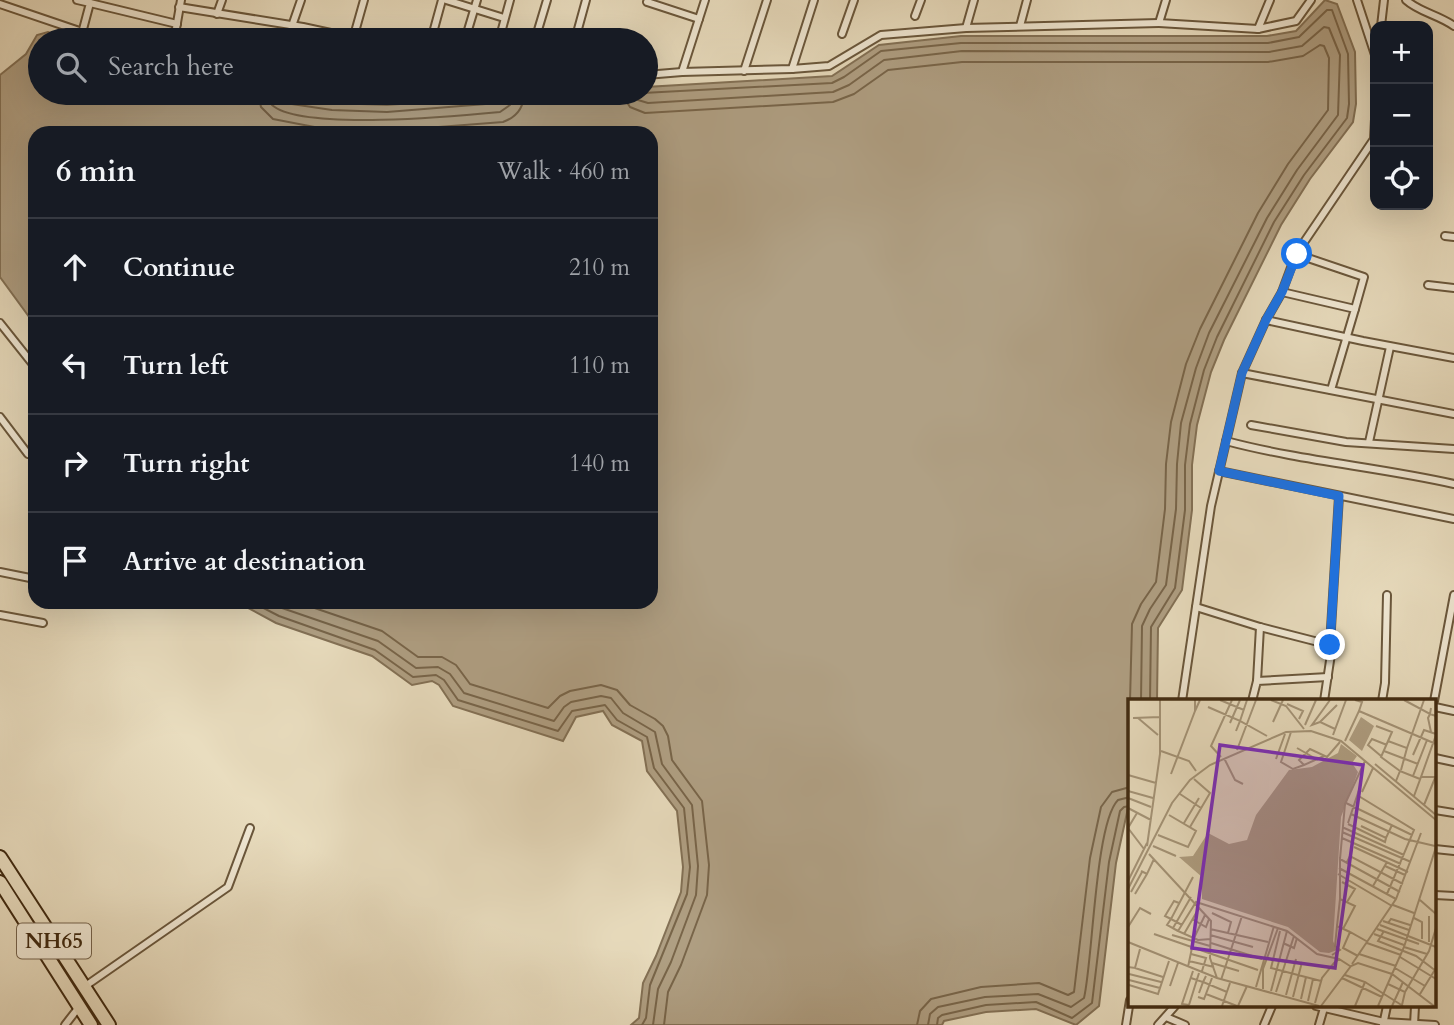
<!DOCTYPE html>
<meta charset="utf-8">
<style>
:root{--surface:#171b24;--page:#242831;--text:#f1f3f6;--muted:#9ea1a6;--line:#363941}
body{margin:0;font-family:Cardo,serif;background:var(--page);color:var(--text)}
.controls{position:absolute;right:21px;top:21px;display:grid;overflow:hidden;border-radius:14px;box-shadow:0 7px 28px #0002}
.controls button{width:63px;height:63px;display:grid;place-items:center;padding:0;border:0;border-bottom:2px solid var(--line);background:var(--surface);color:var(--text);font:35px sans-serif}
.stop{position:absolute;width:21px;height:21px;margin:-16px;border:5px solid #1a73e8;border-radius:50%;background:#fff}
.stop.end{background:#1a73e8;border-color:#fff;box-shadow:0 2px 7px #0008}
.list{margin:0;padding:0;list-style:none}
h2{display:flex;justify-content:space-between;align-items:center;height:91px;margin:0;padding:0 28px;font-size:30px}
h2 small{font-size:23px;font-weight:400;color:var(--muted)}
.list li{display:grid;grid-template-columns:46px 1fr auto;gap:21px;align-items:center;box-sizing:border-box;height:98px;padding:0 28px;border-top:2px solid var(--line)}
.list b{display:block;font-size:26px;white-space:nowrap}
.list em{font-size:23px;font-style:normal;color:var(--muted)}
.icon{flex:none;width:38px;height:38px;fill:none;stroke:currentColor;stroke-width:2;stroke-linecap:round;stroke-linejoin:round}
.map{position:relative;flex:none;width:1454px;height:1025px;overflow:hidden}
.search{position:absolute;background:var(--surface);box-shadow:0 7px 28px #0002;left:28px;top:28px;width:630px;height:77px;display:flex;align-items:center;gap:18px;box-sizing:border-box;padding:0 24px;border-radius:38px;color:var(--muted);font-size:26px}
.panel{position:absolute;background:var(--surface);box-shadow:0 7px 28px #0002;left:28px;top:126px;width:630px;height:483px;border-radius:21px}
.map>svg:first-child{display:block}
</style>
<div class="map">
<svg width="1454" height="1025" viewBox="0 0 1454 1025">
<rect width="100%" height="100%" fill="#e9ddbf"/>
<filter id="stains"><feTurbulence type="fractalNoise" baseFrequency=".00286" numOctaves="4"/><feColorMatrix values="0 0 0 0 .2 0 0 0 0 .09 0 0 0 0 .02 0 0 0 .5 -.17"/></filter>
<radialGradient id="worn" r=".72"><stop offset=".6" stop-color="#630" stop-opacity="0"/><stop offset="1" stop-color="#630" stop-opacity=".3"/></radialGradient>
<!-- water -->
<polygon fill="#b0a084" stroke="#837156" stroke-width="2" points="1325,0 1337,4 1355,52 1356,104 1353,122 1310,179 1281,225 1224,340 1211,372 1197,425 1192,465 1192,510 1182,590 1158,628 1157,701 1130,701 1130,799 1116,863 1099,1006 1076,1025 1036,1009 986,1012 944,1021 942,1025 631,1025 639,1018 643,983 656,956 681,892 683,867 677,811 647,771 642,741 612,725 603,711 576,717 563,741 453,706 439,685 432,681 412,685 372,656 276,623 237,602 651,602 651,133 35,133 35,325 0,277 0,75 26,54 37,35 48,32 74,40 40,40 40,93 265,93 333,103 387,105 546,93 646,93 646,87 832,76 879,45 961,36 1267,36 1296,31"/>
<g fill="none" stroke-linecap="round" stroke-linejoin="round">
<!-- shore -->
<g stroke="#78654a" stroke-width="2">
<path d="M258,93l3,14 12,12 57,11 57,1 116,-9c14,-5 21,-15 21,-29"/>
<path d="M269,93l3,12c29,26 187,11 228,7l10,-7 4,-12"/>
<polyline points="278,93 279,99 285,103 332,110 387,112 498,103 503,100 505,93"/>
<polyline points="621,93 630,107 645,113 833,102 854,94 888,70 962,62 1268,62 1303,56 1320,45 1324,46 1329,58 1328,110 1288,164 1258,213 1200,329 1186,364 1171,422 1166,464 1165,509 1156,582 1141,604 1132,624 1130,701"/>
<polyline points="632,93 638,100 648,103 833,92 849,85 884,60 962,51 1269,52 1302,46 1324,27 1329,28 1340,55 1338,115 1297,170 1267,218 1209,333 1196,368 1181,423 1177,464 1176,509 1166,585 1150,609 1142,626 1141,701"/>
<polyline points="643,93 832,83 844,77 881,51 961,43 1268,43 1299,37 1327,10 1332,10 1348,54 1349,104 1347,118 1304,175 1274,222 1217,337 1204,370 1190,424 1185,465 1185,510 1175,588 1151,627 1150,701"/>
<polyline points="252,602 279,616 375,650 413,677 436,675 444,680 458,700 558,731 572,711 605,705 617,720 647,737 654,768 684,808 690,867 687,894 650,985 646,1018 642,1025"/>
<polyline points="271,602 282,608 378,641 416,668 438,667 450,674 464,693 554,721 564,707 571,702 601,696 611,698 623,713 655,732 662,764 692,805 698,866 696,895 671,962 658,989 653,1025"/>
<polyline points="297,602 382,631 418,657 442,657 456,665 470,684 548,708 560,696 570,691 601,685 617,690 630,705 655,719 663,726 668,736 672,760 702,801 709,865 707,895 681,965 668,992 664,1025"/>
<polyline points="917,1025 920,1011 931,999 981,987 1039,983 1068,995 1074,992 1090,858 1101,807 1112,792 1130,787"/>
<path d="M928,1025l2,-11 8,-7 47,-10 53,-3 33,13 13,-9c9,-38 11,-175 34,-198l12,-3"/>
<polyline points="937,1025 938,1018 942,1015 986,1005 1036,1002 1072,1018 1092,1003 1109,862 1120,811 1124,807 1130,806"/>
</g>
<!-- street casing -->
<g stroke="#6a573c" stroke-width="10">
<g id="street">
<polyline points="77,0 90,3 82,33"/>
<polyline points="446,0 504,18"/>
<polyline points="648,0 647,2 699,19"/>
<polyline points="705,0 682,72 792,69 829,66 881,35 966,28"/>
<polyline points="974,0 966,28 1159,23"/>
<polyline points="1166,0 1159,23 1258,29 1296,21 1311,0"/>
<polyline points="1357,0 1375,55"/>
<path d="M1406,0c13,12 33,15 48,26"/>
<polyline points="90,3 177,24"/>
<polyline points="0,4 106,40"/>
<polyline points="179,7 303,27 363,40"/>
<polyline points="217,14 222,0"/>
<polyline points="915,16 921,0"/>
<polyline points="1020,26 1027,0"/>
<polyline points="1381,26 1384,0"/>
<polyline points="1258,29 1270,0"/>
<polyline points="842,34 854,0"/>
<polyline points="353,39 364,0"/>
<polyline points="174,40 181,0"/>
<polyline points="290,40 292,26 301,0"/>
<polyline points="431,40 442,0"/>
<polyline points="465,40 477,0"/>
<polyline points="499,40 510,0"/>
<polyline points="535,40 547,0"/>
<polyline points="575,40 586,0"/>
<polyline points="792,69 814,0"/>
<polyline points="744,71 767,0"/>
<polyline points="646,75 682,72"/>
<polyline points="392,93 430,95 446,93"/>
<polyline points="1445,236 1454,237"/>
<polyline points="1296,254 1364,277 1355,309"/>
<polyline points="1428,285 1454,288"/>
<polyline points="1282,292 1355,309 1331,390"/>
<polyline points="1266,320 1363,341 1454,358"/>
<polyline points="0,323 35,367"/>
<polyline points="1242,373 1454,414"/>
<polyline points="0,417 28,454 35,445"/>
<polyline points="1251,425 1346,442 1454,449"/>
<path d="M1226,441c75,20 153,26 228,43"/>
<polyline points="1369,442 1390,347"/>
<polyline points="1219,471 1454,519"/>
<polyline points="0,572 35,579"/>
<polyline points="1196,607 1260,627 1330,645"/>
<polyline points="0,615 43,623"/>
<polyline points="1257,681 1260,627"/>
<polyline points="1182,701 1211,506 1242,373 1266,320 1282,292 1296,254 1374,139 1375,119"/>
<polyline points="1252,701 1257,681 1328,677"/>
<polyline points="1324,701 1331,654 1330,645 1339,496"/>
<polyline points="1382,701 1385,683 1387,595"/>
<polyline points="1434,701 1454,595"/>
<polyline points="1435,707 1454,711"/>
<polyline points="1435,758 1454,762"/>
<polyline points="1435,810 1454,813"/>
<polyline points="1435,849 1454,851"/>
<polyline points="1435,895 1454,896"/>
<polyline points="84,987 228,887 250,828"/>
<polyline points="1316,1006 1384,1022 1435,1025"/>
<polyline points="1166,1017 1185,1025"/>
<polyline points="65,1025 79,1007"/>
<polyline points="1126,1025 1130,1000"/>
<polyline points="1158,1025 1175,1006"/>
<polyline points="1264,1025 1272,1006"/>
<polyline points="1319,1025 1324,1008"/>
<polyline points="1383,1025 1387,1006"/>
<polyline points="1414,1025 1415,1006"/>
</g>
</g>
<!-- highway casing -->
<g stroke="#402a11" stroke-width="16">
<g id="highway">
<polyline points="0,857 109,1025"/>
<polyline points="0,882 91,1025"/>
</g>
</g>
<!-- street -->
<use href="#street" stroke="#f1e9d5" stroke-width="6"/>
<!-- highway -->
<use href="#highway" stroke="#e9ddbf" stroke-width="12"/>
</g>
<g fill="none" stroke-linecap="round" stroke-linejoin="round">
<!-- route -->
<polyline stroke="#1a73e8" stroke-width="9" points="1297,254 1282,292 1266,320 1242,373 1219,471 1339,496 1330,645"/>
</g>
<g text-anchor="middle" dominant-baseline="central" stroke-width="7" stroke-linejoin="round" paint-order="stroke">
<!-- shield labels -->
<rect fill="#f1e9d5" stroke="#75634c" stroke-width="2" x="17" y="923.5" width="74" height="35" rx="5"/>
<g font-size="21" font-weight="bold" fill="#402a11">
<text x="54" y="941">NH65</text>
</g>
</g>
<!-- overview -->
<g transform="translate(1128 699)">
<rect width="308" height="308" fill="#e9ddbf"/>
<path d="M233,18l13,9 -12,25 -13,-11zM213,45l16,12 -5,7 6,9 -17,45 -8,124 4,9 -8,3 -9,-1 -32,-25 -86,-28v-22l-23,-20 14,-1 15,-23 21,11 18,-4 9,-25 33,-45 23,-3 26,-14z" fill="#b0a084"/>
<path fill="none" stroke="#a59579" stroke-width="2" d="M67,1v11l5,-11M92,1l24,10M143,1l15,6 18,23M276,1l26,14 1,-6M159,5l16,7 -4,8M80,8l32,14 7,-21M231,12l77,33M5,19l27,-1M10,19l20,17M145,23l10,-22M192,23l-8,3 18,-25M102,24l10,-23M177,26l11,-25M248,27l16,6 -11,25 19,14M207,30l-15,-7 17,-17M108,32l4,-10 27,15M163,33l-10,30 12,7 11,-4M303,33l-3,-14 2,-4 6,2M205,36l13,-35M217,42l14,-30 3,-9 -7,-2M260,42l19,7 -6,22M169,49l21,12M279,49l17,-48M109,51l19,-50M33,52l28,10 7,10M256,52l34,13M285,56l11,-25 12,4M196,57l-20,9 -5,-5 11,-11 17,8 13,-15M253,57l-13,-11 4,-6 15,6M93,58l-10,-11 21,-46M96,59l11,22 8,4M148,60l9,-25M247,65l61,51M43,75l24,-63M0,76l28,8M285,77l14,-36M293,78l15,-42M268,82l4,-10 20,8M0,92l25,7M234,93l11,-24M52,95l21,14M229,96l57,35 -27,64M286,97l7,-19h15M0,99l23,9M218,104l66,32M296,106l11,-27M0,109l23,12M9,114l-9,15 16,21M223,115l54,25 30,7M56,124l15,-25M220,124l11,-33M220,125l37,18 1,-4M233,127l25,12 6,-13M62,128l20,-34 -16,-14M214,128l62,28M214,133l69,30M30,136l30,12 8,-16 -27,-16M214,139l59,26M19,147l13,-92v-54M25,147l23,10M226,148l54,25M21,155l62,67 -1,37 7,20M212,160l5,-55 20,-43M219,163l3,-6 53,28M257,167l20,9M211,169l57,31M13,172l6,3 7,-15M210,175l54,32M0,182l19,-38M214,183l13,7 -8,13M245,187l14,-24M0,190l44,-86 18,-23 20,-15 76,-33 25,-1 30,10 95,79M3,193l11,-20M7,195l12,-20M212,200v-40l60,33M292,201l16,14M265,206l21,8M84,214l19,9 -3,11M286,219l8,4v17M64,220l14,8 3,-8M255,222l26,9M260,224l3,-4 19,6M54,226l-11,-6 22,-42M252,226l56,22M209,227l3,-27 15,7 -12,23M0,228l12,-19 11,6M45,229l18,-31M82,230l58,13M249,230l42,15M50,232l-11,-6 4,-6 -6,-3 9,-15 5,2M152,232l-9,37 50,13M256,232l-6,10 38,15 20,15M26,235l104,36M56,235l15,-26M246,235l30,11M44,236l38,11M82,236l43,12M83,240l-13,1 -20,-9 18,-29 91,29 30,23 22,5M0,243l89,36 102,28M301,243v-26M83,244l51,16M155,244l11,5 3,-10M239,244l34,12M276,248l23,7M63,255l15,4 -4,13M231,255l37,12M204,256l8,-5 -5,-4 2,-20 13,6M230,257l-15,-8 7,-16 18,10M272,258l36,22M61,262l25,6M84,264l27,8M224,265l44,-65 25,-66M0,268l7,1 5,-19M60,268l6,-29 11,-23M7,269l28,9M267,269l30,18M1,275l32,8M217,276l20,7 -10,24M78,277l-3,6 24,10M63,279l12,4 -4,11M214,279l40,19M1,281l31,8M93,281l21,-64M237,283l38,24M260,285l17,8 -3,13M1,286l29,9 11,-33M42,287l8,-23M128,288l18,-61M135,290v-20l15,-41M143,292l16,-60M148,293l18,-56M277,293l24,-41 7,-23M78,295l31,12M292,295l16,-26M158,296l10,-36M70,298l6,2 8,-21M165,298l9,-35M173,300l5,-22M180,302l5,-22M187,304l7,-25 12,-15 5,-4 11,7M61,306l-7,-1 11,-33M61,306l10,-32M94,307l8,-23M110,307l9,-20M193,307l30,-40 7,-3 34,11 42,32M250,307l26,-59 32,-100M264,307l11,-24"/>
<path fill="#7b2cbf" fill-opacity="0.15" stroke="#7b2cbf" stroke-width="3.5" d="M92,46l143,20 -28,203 -143,-20z"/>
<rect width="308" height="308" fill="none" stroke="#402a11" stroke-width="3.5"/>
</g>
<rect width="100%" height="100%" filter="url(#stains)"/>
<rect width="100%" height="100%" fill="url(#worn)"/>
</svg>
<div class="controls">
<button>+</button>
<button>−</button>
<button><svg class="icon" aria-label="locate" viewBox="0 0 24 24"><circle cx="12" cy="12" r="6"/><path d="M12 2v4M12 18v4M2 12h4M18 12h4"/></svg></button>
</div>
<div class="stop" style="left:1297px;top:254px"></div>
<div class="stop end" style="left:1330px;top:645px"></div>
<div class="search"><svg class="icon" aria-label="search" viewBox="0 0 24 24"><circle cx="10" cy="10" r="6"/><path d="M15 15l6 6"/></svg>Search here</div>
<section class="panel">
<h2>6 min<small>Walk · 460 m</small></h2>
<ul class="list">
<li><svg class="icon" aria-label="ahead" viewBox="0 0 24 24"><path d="M12 20V5M6 11l6-6 6 6"/></svg><div><b>Continue</b></div><em>210 m</em></li>
<li><svg class="icon" aria-label="left" viewBox="0 0 24 24"><path d="M17 20v-9H6M10 6l-5 5 5 5"/></svg><div><b>Turn left</b></div><em>110 m</em></li>
<li><svg class="icon" aria-label="right" viewBox="0 0 24 24"><path d="M7 20v-9h11M14 6l5 5-5 5"/></svg><div><b>Turn right</b></div><em>140 m</em></li>
<li><svg class="icon" aria-label="arrive" viewBox="0 0 24 24"><path d="M6 21V4h12l-3 4 3 4H6"/></svg><div><b>Arrive at destination</b></div></li>
</ul>
</section>
</div>
